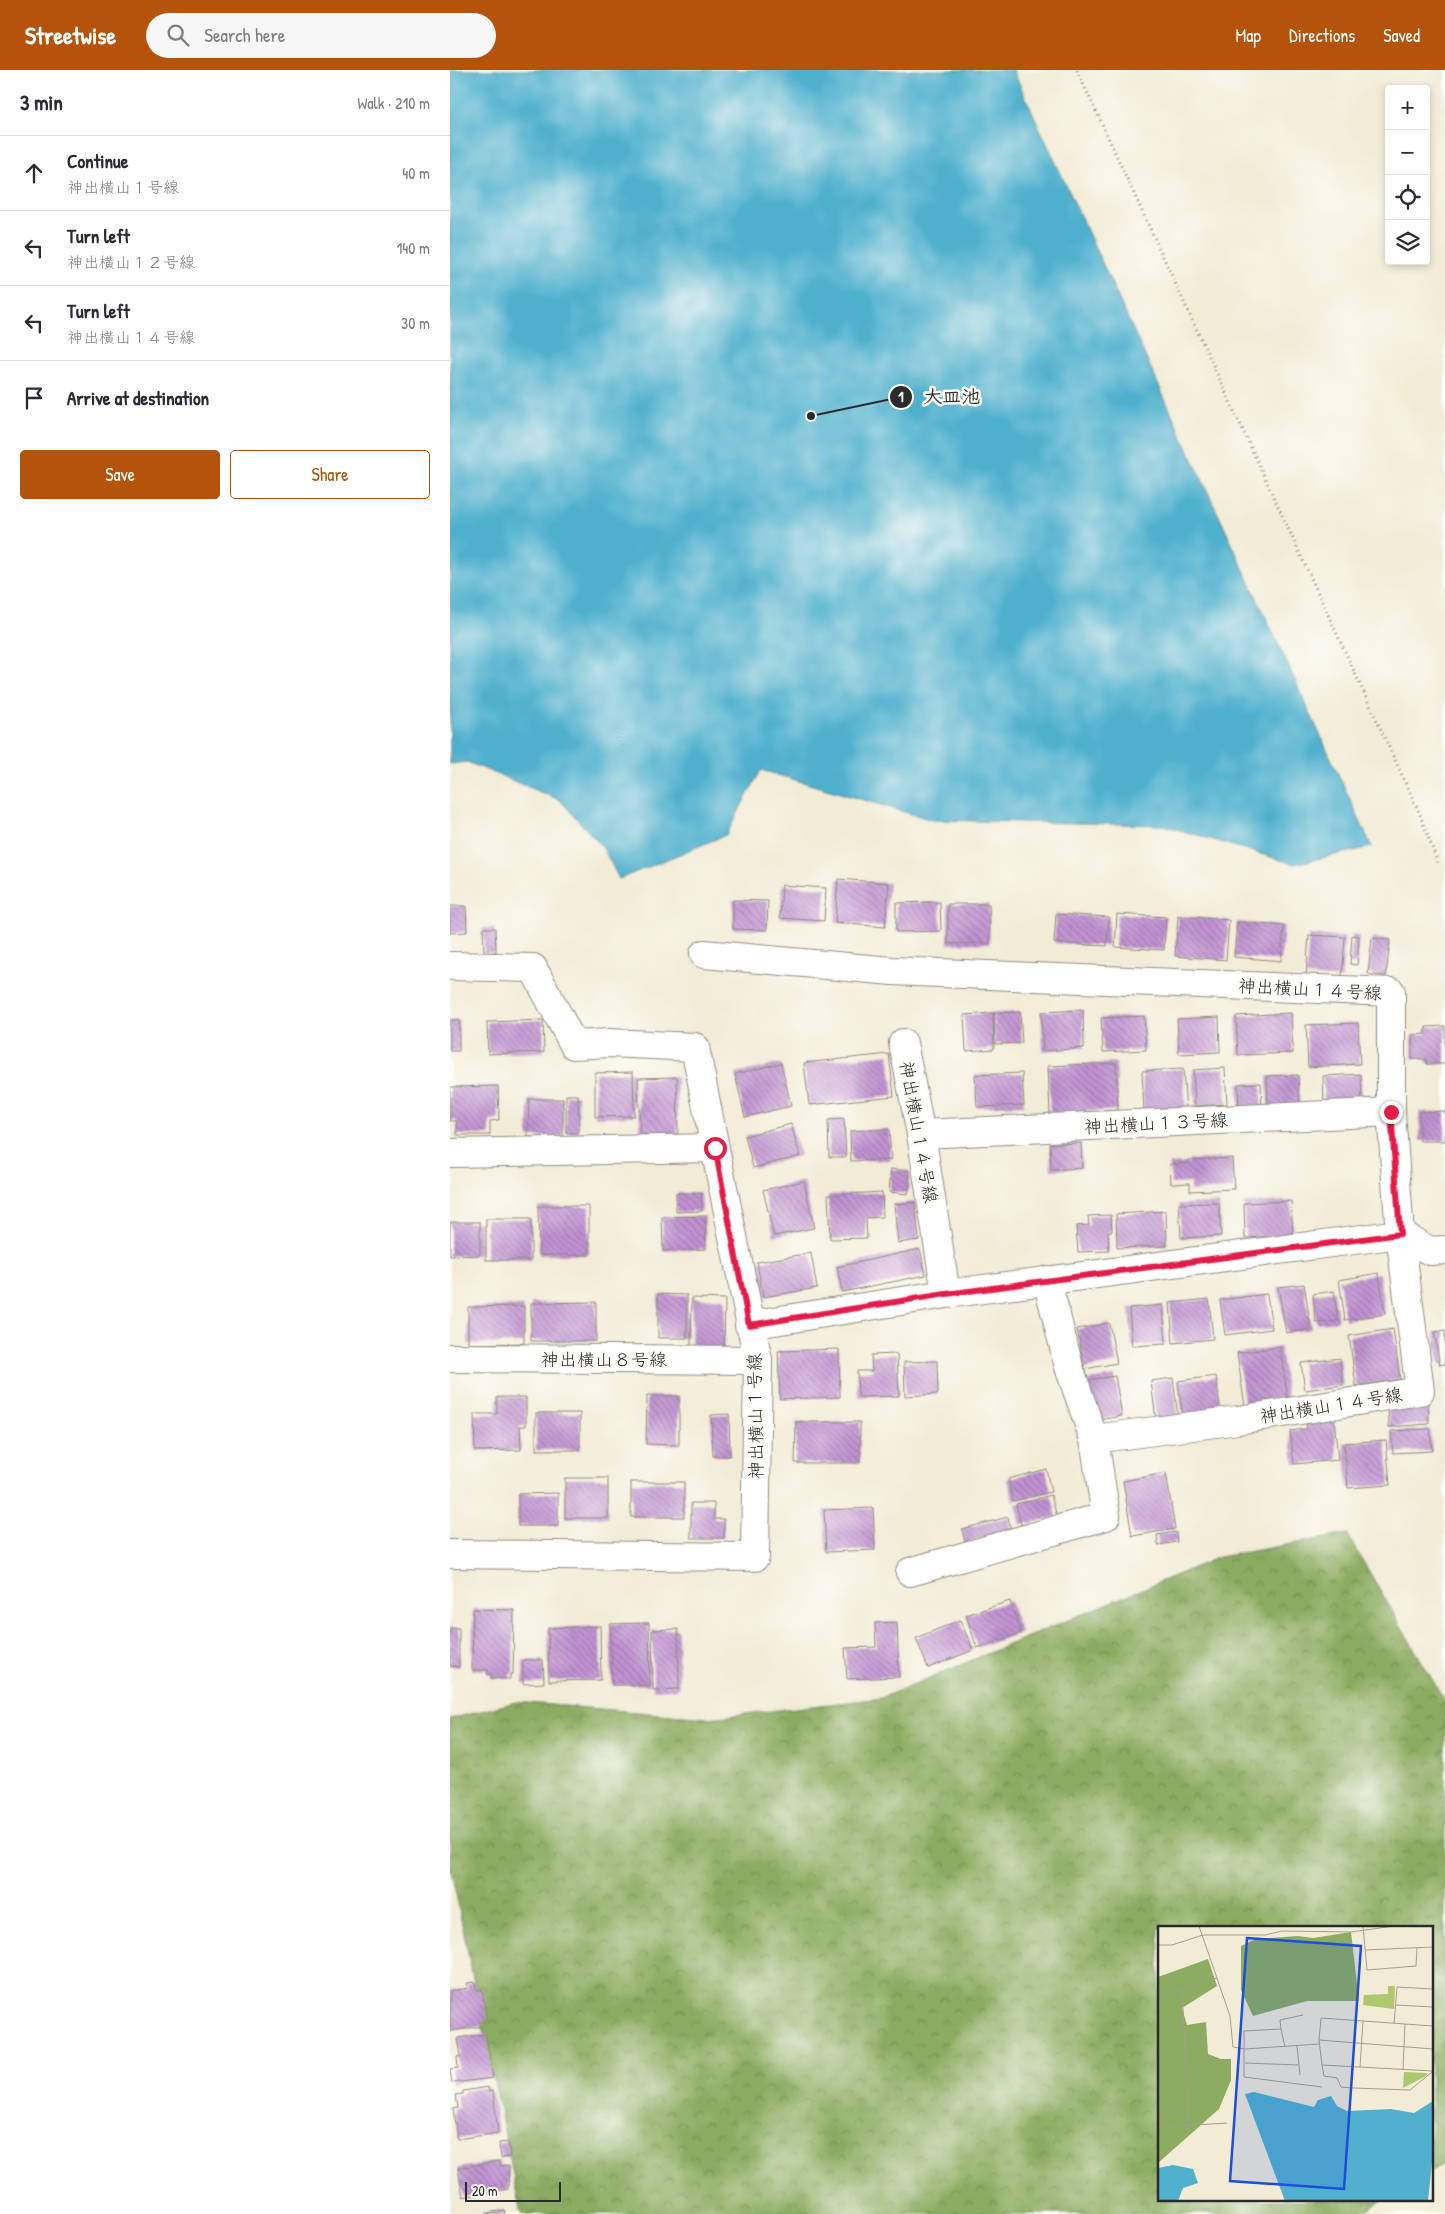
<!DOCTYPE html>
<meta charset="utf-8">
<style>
:root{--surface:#fff;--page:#f7f7f7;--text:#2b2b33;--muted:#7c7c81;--line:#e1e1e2;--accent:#b45309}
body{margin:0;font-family:"Patrick Hand","Klee One",sans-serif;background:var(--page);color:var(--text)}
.controls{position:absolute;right:15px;top:15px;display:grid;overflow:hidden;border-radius:5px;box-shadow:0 2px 8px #0003}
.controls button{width:45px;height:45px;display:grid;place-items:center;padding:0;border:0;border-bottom:1px solid var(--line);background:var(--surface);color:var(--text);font:25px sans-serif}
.scale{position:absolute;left:15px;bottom:12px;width:96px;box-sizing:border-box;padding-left:5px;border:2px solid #2b2b2b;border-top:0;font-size:14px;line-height:18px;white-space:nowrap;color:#2b2b2b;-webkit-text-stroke:4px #fdfcf7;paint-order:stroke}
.stop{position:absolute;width:15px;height:15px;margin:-11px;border:4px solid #e11d48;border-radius:50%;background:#fff}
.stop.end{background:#e11d48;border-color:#fff;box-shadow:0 1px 5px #0008}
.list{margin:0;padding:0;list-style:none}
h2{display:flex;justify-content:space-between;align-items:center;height:65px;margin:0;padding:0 20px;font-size:21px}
h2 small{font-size:16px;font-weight:400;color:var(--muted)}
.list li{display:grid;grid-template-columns:32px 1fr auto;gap:15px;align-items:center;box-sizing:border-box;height:75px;padding:0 20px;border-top:1px solid var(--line)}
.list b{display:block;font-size:19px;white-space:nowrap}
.list p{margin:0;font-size:16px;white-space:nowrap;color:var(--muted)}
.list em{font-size:16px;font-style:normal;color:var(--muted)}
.actions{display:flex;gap:10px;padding:15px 20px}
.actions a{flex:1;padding:11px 0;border:1px solid var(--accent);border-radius:5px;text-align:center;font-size:18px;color:var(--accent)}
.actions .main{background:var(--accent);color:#fff}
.icon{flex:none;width:28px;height:28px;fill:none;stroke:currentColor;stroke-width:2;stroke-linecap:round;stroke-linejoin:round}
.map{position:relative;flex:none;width:995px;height:2144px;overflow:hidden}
header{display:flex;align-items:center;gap:30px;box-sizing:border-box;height:70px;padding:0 25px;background:var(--accent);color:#fff}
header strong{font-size:24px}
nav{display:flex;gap:28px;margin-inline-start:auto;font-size:18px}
.search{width:350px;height:45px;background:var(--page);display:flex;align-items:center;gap:12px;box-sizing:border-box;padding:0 18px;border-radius:28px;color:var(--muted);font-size:19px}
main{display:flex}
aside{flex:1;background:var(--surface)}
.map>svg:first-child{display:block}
</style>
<header>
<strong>Streetwise</strong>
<div class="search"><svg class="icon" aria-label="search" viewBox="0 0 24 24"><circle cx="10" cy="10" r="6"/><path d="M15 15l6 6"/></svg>Search here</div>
<nav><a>Map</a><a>Directions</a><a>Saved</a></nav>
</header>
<main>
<aside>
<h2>3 min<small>Walk · 210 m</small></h2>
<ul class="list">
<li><svg class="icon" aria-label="ahead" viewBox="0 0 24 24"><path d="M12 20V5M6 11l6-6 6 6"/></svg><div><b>Continue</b><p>神出横山１号線</p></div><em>40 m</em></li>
<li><svg class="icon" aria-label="left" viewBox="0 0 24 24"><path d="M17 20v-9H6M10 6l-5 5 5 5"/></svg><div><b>Turn left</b><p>神出横山１２号線</p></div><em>140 m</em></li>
<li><svg class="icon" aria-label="left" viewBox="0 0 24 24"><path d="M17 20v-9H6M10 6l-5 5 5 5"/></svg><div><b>Turn left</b><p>神出横山１４号線</p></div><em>30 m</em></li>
<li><svg class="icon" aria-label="arrive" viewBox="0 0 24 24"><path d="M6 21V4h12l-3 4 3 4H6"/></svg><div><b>Arrive at destination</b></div></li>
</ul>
<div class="actions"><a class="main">Save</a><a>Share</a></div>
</aside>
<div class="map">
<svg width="995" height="2144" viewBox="0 0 995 2144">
<defs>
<pattern id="forest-crowns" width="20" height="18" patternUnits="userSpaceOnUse" patternTransform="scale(1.25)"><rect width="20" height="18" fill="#8bac61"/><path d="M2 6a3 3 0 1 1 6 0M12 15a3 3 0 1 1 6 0" fill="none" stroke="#728c50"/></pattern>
<pattern id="building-back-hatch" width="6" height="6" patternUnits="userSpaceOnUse" patternTransform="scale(1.25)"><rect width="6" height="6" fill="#c192d2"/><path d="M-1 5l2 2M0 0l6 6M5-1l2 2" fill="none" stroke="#9d77ab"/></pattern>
</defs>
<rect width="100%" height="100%" fill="#fdfcf7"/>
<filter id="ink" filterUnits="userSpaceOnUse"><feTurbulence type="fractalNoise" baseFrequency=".02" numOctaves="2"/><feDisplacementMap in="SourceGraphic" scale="10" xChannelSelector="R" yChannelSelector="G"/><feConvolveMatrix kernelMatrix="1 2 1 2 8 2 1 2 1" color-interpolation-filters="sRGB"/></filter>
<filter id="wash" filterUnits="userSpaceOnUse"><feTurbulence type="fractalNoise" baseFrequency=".0096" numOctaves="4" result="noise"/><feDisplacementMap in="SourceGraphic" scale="20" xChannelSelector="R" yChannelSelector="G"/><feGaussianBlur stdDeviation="1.12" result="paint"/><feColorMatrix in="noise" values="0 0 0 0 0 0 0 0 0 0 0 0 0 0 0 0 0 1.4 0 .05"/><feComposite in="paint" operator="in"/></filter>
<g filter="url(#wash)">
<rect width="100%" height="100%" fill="#f2ecd6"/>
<!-- forest -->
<polygon fill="url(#forest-crowns)" stroke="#5b6c46" points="897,1464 995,1631 995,2093 981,2101 981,1858 709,1858 709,2130 932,2130 918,2139 886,2144 71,2144 0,1795 0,1649 66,1632 259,1648 431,1628 769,1487"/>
<!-- water -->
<polygon fill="#50b0ce" stroke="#3e6e7c" points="0,0 563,0 922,777 844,794 713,755 482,750 311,700 276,765 169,809 153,778 110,730 17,692 0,694"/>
<g id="blocks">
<!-- building -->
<g fill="url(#building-back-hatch)">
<polygon points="388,809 439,813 435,857 385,853"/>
<polygon points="332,815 376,818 374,851 330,848"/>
<polygon points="283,830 318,831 317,860 283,859"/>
<polygon points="490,832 491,861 446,862 446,833"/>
<polygon points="498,834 539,834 540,873 498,874"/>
<polygon points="0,836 16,836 17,862 0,863"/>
<polygon points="606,844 659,847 657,876 604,873"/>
<polygon points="667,844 716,847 714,880 665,877"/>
<polygon points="728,846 779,850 776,890 725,886"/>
<polygon points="787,852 834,856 831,891 784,887"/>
<polygon points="33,858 45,858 46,882 34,883"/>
<polygon points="859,865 895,867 892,909 856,906"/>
<polygon points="902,865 909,866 907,895 900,894"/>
<polygon points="922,868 940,870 936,906 918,904"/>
<polygon points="633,940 634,978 593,981 591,942"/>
<polygon points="570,942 572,973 545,974 544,943"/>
<polygon points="543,943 544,979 516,981 514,945"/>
<polygon points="841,943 843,983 788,985 786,946"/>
<polygon points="694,946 696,980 653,982 651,948"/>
<polygon points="769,947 770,982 729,984 727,949"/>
<rect x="0" y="950" width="9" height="31"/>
<polygon points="93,950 94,982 38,984 37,952"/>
<polygon points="908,953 910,994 858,997 856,955"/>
<polygon points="995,956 995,994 977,994 976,989 962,989 962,965 976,964 976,957"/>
<polygon points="439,984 444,1026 359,1035 354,993"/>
<polygon points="331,993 341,1036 295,1047 285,1004"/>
<polygon points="666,993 668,1040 600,1044 598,996"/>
<polygon points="775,998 777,1034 745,1036 743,1000"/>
<polygon points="733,999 736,1041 694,1043 692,1001"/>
<polygon points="183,1002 184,1046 145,1047 145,1003"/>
<polygon points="572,1003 574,1035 527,1037 525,1005"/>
<polygon points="911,1004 912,1033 874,1035 873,1006"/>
<polygon points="848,1005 850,1038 818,1040 817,1006"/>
<polygon points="227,1007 228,1064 190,1065 188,1008"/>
<polygon points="811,1013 812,1039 789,1040 788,1014"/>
<polygon points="48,1016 49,1050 40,1051 40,1065 7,1065 7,1051 0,1051 0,1017"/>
<polygon points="116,1025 128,1025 129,1063 116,1063"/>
<polygon points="79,1029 113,1029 113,1067 78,1067"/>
<polygon points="995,1041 995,1071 970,1071 969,1042"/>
<polygon points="394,1049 396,1087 379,1087 378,1050"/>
<polygon points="341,1054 350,1086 303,1098 295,1066"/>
<polygon points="439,1059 441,1090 401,1091 400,1061"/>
<polygon points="631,1073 632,1098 601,1100 600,1074"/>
<polygon points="782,1088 784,1119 740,1121 740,1113 721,1114 720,1094 739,1093 739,1090"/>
<polygon points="441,1099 460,1101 458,1124 439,1122"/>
<polygon points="354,1111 364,1158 324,1166 313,1120"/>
<polygon points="432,1122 433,1147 416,1148 417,1168 380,1169 378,1125"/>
<polygon points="226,1123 251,1123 252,1141 226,1142"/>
<polygon points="841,1131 843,1165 795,1168 794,1133"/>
<polygon points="465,1132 469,1170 448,1173 444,1134"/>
<polygon points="769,1133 771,1166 731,1168 729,1134"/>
<polygon points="88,1136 139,1136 139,1185 89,1185"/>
<polygon points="716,1141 717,1176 667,1178 666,1144"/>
<polygon points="661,1145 662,1161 658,1161 659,1181 628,1182 626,1156 639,1155 638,1146"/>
<polygon points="255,1146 256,1179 213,1181 212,1147"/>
<rect x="36" y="1149" width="45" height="41"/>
<polygon points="0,1152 30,1152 30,1185 0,1186"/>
<polygon points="470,1179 476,1205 392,1222 387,1197"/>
<polygon points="361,1183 367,1218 313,1227 307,1192"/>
<polygon points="929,1203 935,1244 895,1250 889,1210"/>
<polygon points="854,1214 861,1259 836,1263 828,1217"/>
<polygon points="884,1221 888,1251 866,1253 863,1224"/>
<polygon points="208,1224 237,1225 237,1268 208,1268"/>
<polygon points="817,1224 822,1259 775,1265 770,1230"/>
<polygon points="242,1228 275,1229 274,1279 241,1278"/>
<polygon points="759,1229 763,1269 723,1273 720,1233"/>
<polygon points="146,1232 146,1271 81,1271 81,1233"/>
<polygon points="713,1235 716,1274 682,1276 679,1238"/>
<polygon points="74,1236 74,1273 18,1274 18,1237"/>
<polygon points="659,1253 667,1293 635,1299 627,1259"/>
<polygon points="943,1259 950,1309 906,1316 899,1266"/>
<polygon points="995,1261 995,1294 990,1295 984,1262"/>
<polygon points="830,1277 838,1331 795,1337 787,1283"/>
<polygon points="389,1279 390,1327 330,1329 328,1281"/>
<polygon points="447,1284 449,1326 408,1327 407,1301 422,1301 421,1285"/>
<polygon points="890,1288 893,1315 855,1320 851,1293"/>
<polygon points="487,1291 488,1324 455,1326 454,1292"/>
<polygon points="665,1306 672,1346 644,1351 637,1310"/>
<polygon points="766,1306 771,1345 733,1350 728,1311"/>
<polygon points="723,1308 728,1348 706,1350 701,1311"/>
<polygon points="197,1326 229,1326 229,1375 196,1374"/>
<polygon points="47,1327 76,1327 76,1356 70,1356 71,1380 25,1381 24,1344 47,1344"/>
<polygon points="978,1332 979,1354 939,1357 938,1334"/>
<rect x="86" y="1343" width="44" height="37"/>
<polygon points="279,1344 280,1386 263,1386 261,1345"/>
<polygon points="884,1349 888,1390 844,1394 840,1361 857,1359 856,1351"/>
<polygon points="346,1352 410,1352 410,1393 345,1393"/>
<polygon points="980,1359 982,1381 943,1383 941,1361"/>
<polygon points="936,1370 940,1415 898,1418 894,1373"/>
<polygon points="596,1399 601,1422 563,1431 558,1409"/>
<polygon points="716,1403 725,1459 682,1466 673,1411"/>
<rect x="115" y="1408" width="43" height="40"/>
<rect x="181" y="1412" width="53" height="35"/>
<polygon points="108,1423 108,1456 68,1456 68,1424"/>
<polygon points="601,1425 607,1447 571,1455 566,1434"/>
<polygon points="241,1433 264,1433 264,1449 274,1449 274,1468 241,1468"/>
<polygon points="423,1438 425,1480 376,1482 374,1440"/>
<polygon points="558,1447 561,1461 515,1473 512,1459"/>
<polygon points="726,1462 727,1472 708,1475 707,1465"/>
<polygon points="560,1531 571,1563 527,1578 516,1545"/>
<polygon points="23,1539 64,1540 63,1604 60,1604 60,1609 41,1608 41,1604 37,1604 38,1600 22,1600"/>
<polygon points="510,1550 523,1580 478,1598 466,1568"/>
<polygon points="447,1552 449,1607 397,1609 395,1578 426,1577 425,1553"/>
<polygon points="199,1553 200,1615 162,1615 160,1554"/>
<polygon points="150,1556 151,1610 99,1611 98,1558"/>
<polygon points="0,1558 9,1558 9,1597 0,1596"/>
<polygon points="228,1559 229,1619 203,1620 202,1560"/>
<polygon points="73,1590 93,1590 94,1613 73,1614"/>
<polygon points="25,1912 26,1920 32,1920 37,1950 33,1951 33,1956 0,1961 0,1921 18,1918 17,1913"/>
<polygon points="36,1964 43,2008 2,2013 0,1999 8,1998 7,1987 11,1986 8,1968"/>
<polygon points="38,2017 39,2022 43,2021 48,2063 7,2069 3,2039 8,2038 6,2025 13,2024 13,2021"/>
<polygon points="58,2072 60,2087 51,2088 49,2073"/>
<polygon points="49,2091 50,2096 59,2096 58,2119 13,2127 8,2098"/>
<polygon points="54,2140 55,2144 37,2144 37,2143"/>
</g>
</g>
</g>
<g filter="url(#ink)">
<use href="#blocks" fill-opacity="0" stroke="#8e8c80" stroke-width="1"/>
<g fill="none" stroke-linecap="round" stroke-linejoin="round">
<!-- street casing -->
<g stroke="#8e8c80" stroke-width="30">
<g id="street">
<polyline points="254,884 442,901 941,922 941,1042 950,1164 970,1321 788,1350 644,1369 619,1297 597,1210"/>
<polyline points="0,896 83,898 124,975 159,973 245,977 265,1078"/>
<polyline points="453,973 471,1064 496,1224"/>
<polyline points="471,1064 941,1042"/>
<polyline points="0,1083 265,1078 308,1290 305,1487 0,1484"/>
<polyline points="299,1255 496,1224 950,1164 980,1181 995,1180"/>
<polyline points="0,1288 308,1290"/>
<polyline points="460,1502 656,1446 644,1369"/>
</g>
</g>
<!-- path -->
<polyline stroke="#8e8c80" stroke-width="3" stroke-dasharray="1 4" stroke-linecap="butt" points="627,0 968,740 988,793"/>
<!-- street -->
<use href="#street" stroke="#fff" stroke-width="28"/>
</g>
</g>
<g fill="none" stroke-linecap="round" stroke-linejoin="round" filter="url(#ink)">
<!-- route -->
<polyline stroke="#e11d48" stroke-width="6" points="265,1078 299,1255 496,1224 950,1164 941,1042"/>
</g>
<g text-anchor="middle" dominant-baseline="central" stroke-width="5" stroke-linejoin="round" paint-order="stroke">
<!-- street labels -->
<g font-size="18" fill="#2b2b2b" stroke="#fdfcf7">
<text transform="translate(860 919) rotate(3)">神出横山１４号線</text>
<text transform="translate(706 1053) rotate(-3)">神出横山１３号線</text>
<text transform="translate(469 1062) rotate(80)">神出横山１４号線</text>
<text x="154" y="1289">神出横山８号線</text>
<text transform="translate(881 1335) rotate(-9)">神出横山１４号線</text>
<text transform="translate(305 1346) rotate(-91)">神出横山１号線</text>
</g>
</g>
<!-- overview -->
<g transform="translate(708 1856)">
<rect width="275" height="275" fill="#f2ecd6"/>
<path d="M193,6l8,69h-52l-54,15 -12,-26v-44l15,-7 42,-3 15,2zM50,33l9,27 -35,22 5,17 19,-3 2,32 13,5h10v21l-12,29 -61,54v-186z" fill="#8bac61"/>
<path d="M230,60h7l-1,23 -31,-4 1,-10 24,-1zM246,146l23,1 -1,3 -23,12z" fill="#afc86e"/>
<path d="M96,166l60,15 4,-7 13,-4 6,10 10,5 44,-2 23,4 19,-12v51l-5,49h-143l-40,-107zM15,239l20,4 5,14 -15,5 -5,13h-20v-33z" fill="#50b0ce"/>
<path fill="none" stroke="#a29f92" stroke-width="1" d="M41,0l31,90 3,31 12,2 74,-5M205,0l4,44 49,-4 1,-18M0,19h14l31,-10h62l17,-4 69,1 43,-6M207,24l68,-3M24,63l7,136M0,71l59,-19M238,79l37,2M236,98l3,-37 36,2M275,100l-112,-8 -2,22 3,25 111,6M123,103l-1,-9 23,-5M161,114l114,9M139,120l3,29M127,121l-4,-18 -37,2v46l78,10M87,137l53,2M164,139l2,11 13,2 4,9 12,1 57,2 22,-18M202,141l3,-46M245,143l2,-45M0,171l6,30 63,-4"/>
<path fill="#1d4ed8" fill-opacity="0.15" stroke="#1d4ed8" stroke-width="2.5" d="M89,12l114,8 -17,243 -114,-8z"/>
<rect width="275" height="275" fill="none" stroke="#2b2b2b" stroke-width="2.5"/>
</g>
<!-- callouts -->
<path fill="none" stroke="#2b2b2b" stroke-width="2" d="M361 346L451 327"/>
<g fill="#2b2b2b" stroke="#fdfcf7" stroke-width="2">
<circle cx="361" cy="346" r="5"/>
<circle cx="451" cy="327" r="12"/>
</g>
<g font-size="15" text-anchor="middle" font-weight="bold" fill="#fff">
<text x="451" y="332">1</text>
</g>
<g font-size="19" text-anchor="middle" font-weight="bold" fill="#2b2b2b" stroke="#fdfcf7" stroke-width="5" stroke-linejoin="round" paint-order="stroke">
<text x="502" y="333">大皿池</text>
</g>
</svg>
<div class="controls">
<button>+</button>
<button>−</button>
<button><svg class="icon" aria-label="locate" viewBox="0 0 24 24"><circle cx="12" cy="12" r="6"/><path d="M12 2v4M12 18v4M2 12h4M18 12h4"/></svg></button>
<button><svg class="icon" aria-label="layers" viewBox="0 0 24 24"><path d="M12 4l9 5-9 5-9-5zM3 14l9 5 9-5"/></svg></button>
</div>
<div class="scale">20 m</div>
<div class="stop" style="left:265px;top:1078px"></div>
<div class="stop end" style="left:941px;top:1042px"></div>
</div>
</main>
